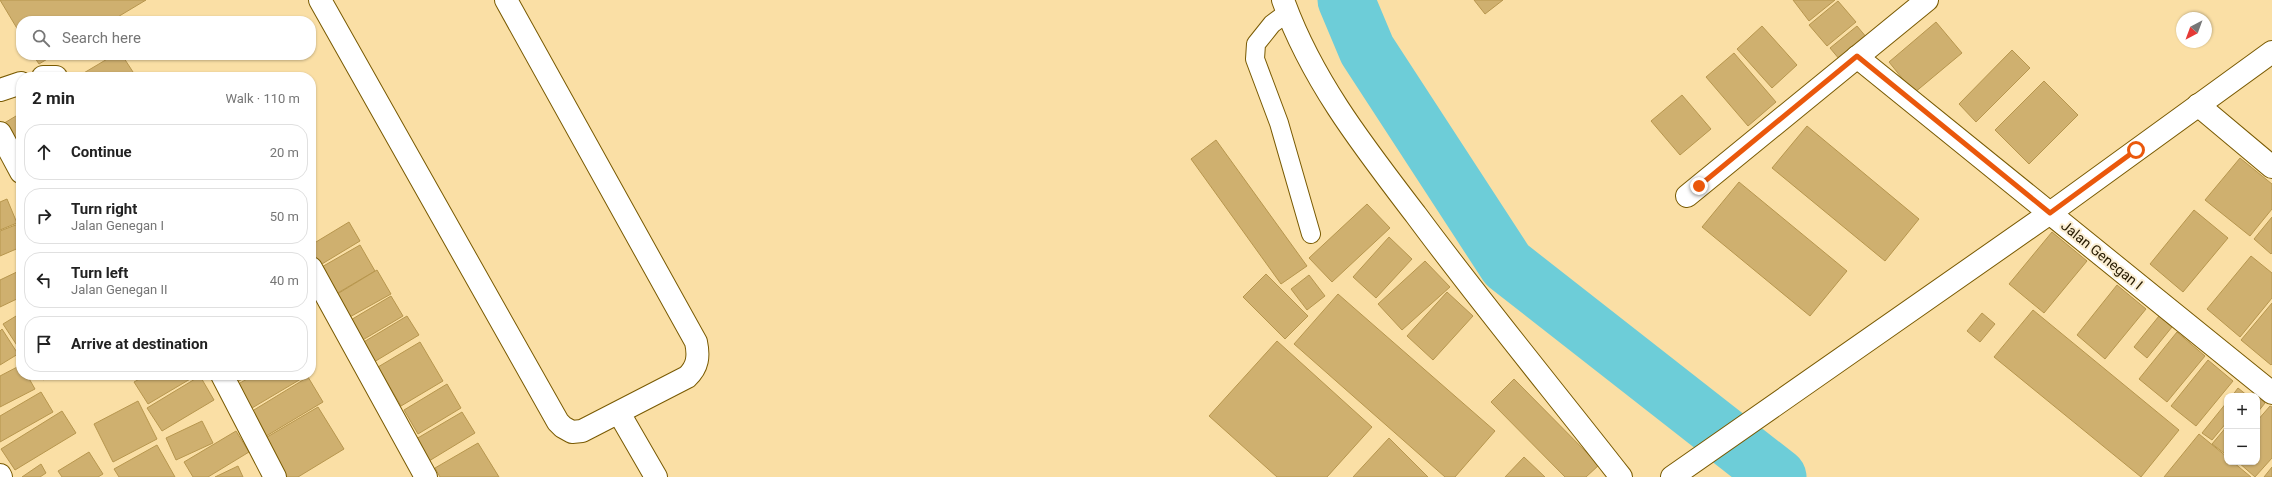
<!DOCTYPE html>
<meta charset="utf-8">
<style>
:root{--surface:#fff;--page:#f2f2f2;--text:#222;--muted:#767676;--line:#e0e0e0}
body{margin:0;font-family:Roboto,sans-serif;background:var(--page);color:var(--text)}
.controls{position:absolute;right:12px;bottom:12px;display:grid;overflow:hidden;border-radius:8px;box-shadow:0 1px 3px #0004}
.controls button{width:36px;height:36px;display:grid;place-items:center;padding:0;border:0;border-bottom:1px solid var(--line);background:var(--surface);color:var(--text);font:20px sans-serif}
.compass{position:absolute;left:2176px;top:12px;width:36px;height:36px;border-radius:50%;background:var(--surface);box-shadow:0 1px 3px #0004;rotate:221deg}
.stop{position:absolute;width:12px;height:12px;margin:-9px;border:3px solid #ea580c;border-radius:50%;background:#fff}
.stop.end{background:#ea580c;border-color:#fff;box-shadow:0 1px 4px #0008}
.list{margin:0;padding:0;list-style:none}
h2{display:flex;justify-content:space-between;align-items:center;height:52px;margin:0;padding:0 16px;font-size:17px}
h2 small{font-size:13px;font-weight:400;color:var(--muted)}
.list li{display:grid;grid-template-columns:26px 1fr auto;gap:12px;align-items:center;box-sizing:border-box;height:56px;margin:0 8px 8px;padding:0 8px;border:1px solid var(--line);border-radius:16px}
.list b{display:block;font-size:15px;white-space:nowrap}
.list p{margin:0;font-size:13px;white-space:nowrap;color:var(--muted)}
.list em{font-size:13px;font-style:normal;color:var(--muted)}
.icon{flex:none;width:22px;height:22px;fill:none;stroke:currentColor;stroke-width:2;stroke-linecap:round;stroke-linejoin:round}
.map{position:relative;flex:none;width:2272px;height:477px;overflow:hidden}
.search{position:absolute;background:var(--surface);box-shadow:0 1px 3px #0004;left:16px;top:16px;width:300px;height:44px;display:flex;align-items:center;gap:10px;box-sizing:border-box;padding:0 14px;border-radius:16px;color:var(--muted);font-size:15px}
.panel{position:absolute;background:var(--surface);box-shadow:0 1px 3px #0004;left:16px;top:72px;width:300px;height:308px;border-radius:16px}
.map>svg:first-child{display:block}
</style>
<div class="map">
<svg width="2272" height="477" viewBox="0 0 2272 477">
<rect width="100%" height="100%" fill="#fadfa5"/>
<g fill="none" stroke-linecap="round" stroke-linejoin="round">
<!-- river -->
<polyline stroke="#6dcdd8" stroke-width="57" points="1346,0 1367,50 1507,265 1778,477"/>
</g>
<!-- building -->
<g fill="#cfb06f" stroke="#b7964e">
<polygon points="0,0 146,0 111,21 21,21 21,35"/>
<polygon points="1474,0 1503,0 1485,14"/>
<polygon points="1793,0 1835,0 1809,21"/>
<polygon points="1838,1 1856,22 1827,46 1809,25"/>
<polygon points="1936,22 1962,53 1914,93 1889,62"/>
<polygon points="1762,26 1797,65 1772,88 1737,49"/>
<polygon points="1857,26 1867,38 1840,60 1830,48"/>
<polygon points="2012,50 2030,68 1976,122 1959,104"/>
<polygon points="1734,53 1776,102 1748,126 1706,77"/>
<polygon points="33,55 54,55 39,64"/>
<polygon points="114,55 122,55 133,72 125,77 77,77"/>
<polygon points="2044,81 2078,115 2029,164 1995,130"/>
<polygon points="1682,95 1711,129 1680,155 1651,121"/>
<polygon points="21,113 21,140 13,145 1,125"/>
<polygon points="1807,126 1919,219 1885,261 1772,168"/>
<polygon points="1216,140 1307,266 1281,284 1191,159"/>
<polygon points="2240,158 2272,184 2272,209 2250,236 2205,200"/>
<polygon points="1739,182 1847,271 1810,316 1702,227"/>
<polygon points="7,199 17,223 0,230 0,202"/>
<polygon points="1367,204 1390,228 1332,282 1309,258"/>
<polygon points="2194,210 2228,238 2183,292 2150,264"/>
<polygon points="2272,217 2272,253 2271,254 2254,239"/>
<polygon points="349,222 360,241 317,267 311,258 311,245"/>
<polygon points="18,224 21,231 21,247 0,256 0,231"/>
<polygon points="2052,232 2087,261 2044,313 2009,284"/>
<polygon points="1389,237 1412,259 1376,298 1353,277"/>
<polygon points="360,245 375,271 336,294 320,268"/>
<polygon points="2251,256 2272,273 2272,298 2240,337 2207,309"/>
<polygon points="1425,261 1450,287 1402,330 1378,304"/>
<polygon points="21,270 21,297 0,307 0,280"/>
<polygon points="377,270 391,294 348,318 334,296"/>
<polygon points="1266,274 1308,316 1285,339 1243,297"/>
<polygon points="1309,275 1325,296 1307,310 1291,289"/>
<polygon points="2117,285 2146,309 2105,359 2077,335"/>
<polygon points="1447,292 1473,316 1433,360 1407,336"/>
<polygon points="1338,294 1495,431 1455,477 1445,477 1294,344"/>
<polygon points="391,296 403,316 361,341 349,321"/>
<polygon points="2272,303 2272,364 2271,365 2241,340"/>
<polygon points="2033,310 2179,430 2141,477 1994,357"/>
<polygon points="21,313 21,345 18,347 3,324"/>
<polygon points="1982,313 1995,324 1980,342 1967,331"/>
<polygon points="407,316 419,335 374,362 362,343"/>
<polygon points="2159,316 2172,327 2147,358 2134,347"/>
<polygon points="2,329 18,354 0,365 0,331"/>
<polygon points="2177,332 2205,356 2167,402 2139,379"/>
<polygon points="1277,341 1372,427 1327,477 1277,477 1209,416"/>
<polygon points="420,342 443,381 401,406 378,367"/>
<polygon points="2208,360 2233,381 2196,426 2171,406"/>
<polygon points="21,365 21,375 27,375 35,389 0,407 0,376"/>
<polygon points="40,375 50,375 43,380"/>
<polygon points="147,375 197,375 148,404 134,382"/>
<polygon points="229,375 249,375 234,384"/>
<polygon points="254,375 306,375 306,376 247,411 233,387"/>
<polygon points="200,376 214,400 162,431 147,408"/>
<polygon points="308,377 323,402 263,438 249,413"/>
<polygon points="1514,379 1599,465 1586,477 1565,477 1491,402"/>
<polygon points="447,384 461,408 418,434 404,410"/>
<polygon points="2238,388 2248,396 2232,396"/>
<polygon points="41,392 53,412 0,442 0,416"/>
<polygon points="2254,393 2265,403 2257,413 2257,396 2252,396"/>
<polygon points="138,401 157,439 113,462 94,424"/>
<polygon points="2227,402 2227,422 2212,440 2202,433"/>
<polygon points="2270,406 2272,407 2272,458 2255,477 2238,462 2257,462 2257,421"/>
<polygon points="318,407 344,449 298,477 285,477 262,440"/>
<polygon points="62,411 76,433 15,470 1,449"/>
<polygon points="462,412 475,433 429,461 416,439"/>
<polygon points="202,421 213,443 176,460 166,438"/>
<polygon points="2227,426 2227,449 2224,453 2212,444"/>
<polygon points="236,431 249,452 208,477 193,477 184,462"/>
<polygon points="2199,434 2227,457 2227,462 2233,462 2251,477 2164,477"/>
<polygon points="1389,438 1428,477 1353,477"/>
<polygon points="478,443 499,477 440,477 435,468"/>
<polygon points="157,445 175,477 119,477 114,469"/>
<polygon points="89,452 103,474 98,477 62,477 58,471"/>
<polygon points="1524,457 1545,477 1505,477"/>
<polygon points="41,464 46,473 40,477 22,477"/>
<polygon points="238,466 243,477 215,477"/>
<polygon points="2272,467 2272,477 2264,477"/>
</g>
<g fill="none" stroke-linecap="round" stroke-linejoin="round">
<!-- service casing -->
<g stroke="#795a02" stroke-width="20">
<polyline id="service" points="1287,13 1272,24 1256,44 1255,59 1279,123 1311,234"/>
</g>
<!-- minor casing -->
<g stroke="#795a02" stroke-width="24">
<g id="minor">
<path d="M320,0l238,422 5,5 9,5 10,-1 105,-54c11,-10 12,-21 9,-35l-190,-342"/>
<path d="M1283,0c29,81 81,147 133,215 66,89 137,175 205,262"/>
<polyline points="1857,57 2272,393"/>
<polyline points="43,77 56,77"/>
<polyline points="0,90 21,83"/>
<polyline points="2198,105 2272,167"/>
<polyline points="0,133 21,172"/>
<polyline points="1687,196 1927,0"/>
<polyline points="311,268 426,477"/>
<polyline points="222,375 275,477"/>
<polyline points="619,413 656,477"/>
<polyline points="0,475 1,477"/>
</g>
</g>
<!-- tertiary casing -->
<g stroke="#795a02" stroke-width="24">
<polyline id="tertiary" points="1672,477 2050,213 2272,52"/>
</g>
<!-- service -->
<use href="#service" stroke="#fff" stroke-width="18"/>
<!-- minor -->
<use href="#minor" stroke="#fff" stroke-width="22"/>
<!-- tertiary -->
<use href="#tertiary" stroke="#fff" stroke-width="22"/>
</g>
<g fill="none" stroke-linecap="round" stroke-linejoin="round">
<!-- route -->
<polyline stroke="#ea580c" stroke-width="5" points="1699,186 1857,56 2050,213 2136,150"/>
</g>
<g text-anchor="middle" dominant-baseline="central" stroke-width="4" stroke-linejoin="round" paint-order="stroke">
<!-- street labels -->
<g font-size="14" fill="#261a00" stroke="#fbeed2">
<text transform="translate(2102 255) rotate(39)">Jalan Genegan I</text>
</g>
</g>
</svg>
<div class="controls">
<button>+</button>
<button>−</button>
</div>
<svg class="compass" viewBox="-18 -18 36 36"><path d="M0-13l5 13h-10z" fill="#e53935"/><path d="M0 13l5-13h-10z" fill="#767676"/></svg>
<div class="stop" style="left:2136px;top:150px"></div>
<div class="stop end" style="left:1699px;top:186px"></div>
<div class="search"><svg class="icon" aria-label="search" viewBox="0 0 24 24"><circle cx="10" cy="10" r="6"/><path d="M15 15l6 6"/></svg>Search here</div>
<section class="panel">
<h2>2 min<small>Walk · 110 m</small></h2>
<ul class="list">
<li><svg class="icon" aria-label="ahead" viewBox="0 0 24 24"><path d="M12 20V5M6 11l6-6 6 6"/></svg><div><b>Continue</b></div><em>20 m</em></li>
<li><svg class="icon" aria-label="right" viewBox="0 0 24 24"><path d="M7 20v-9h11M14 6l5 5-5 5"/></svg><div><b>Turn right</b><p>Jalan Genegan I</p></div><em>50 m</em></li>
<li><svg class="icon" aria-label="left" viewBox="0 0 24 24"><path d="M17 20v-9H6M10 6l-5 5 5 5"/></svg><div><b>Turn left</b><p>Jalan Genegan II</p></div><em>40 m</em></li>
<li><svg class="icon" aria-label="arrive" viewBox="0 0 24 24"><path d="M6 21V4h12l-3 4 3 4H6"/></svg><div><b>Arrive at destination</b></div></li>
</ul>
</section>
</div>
